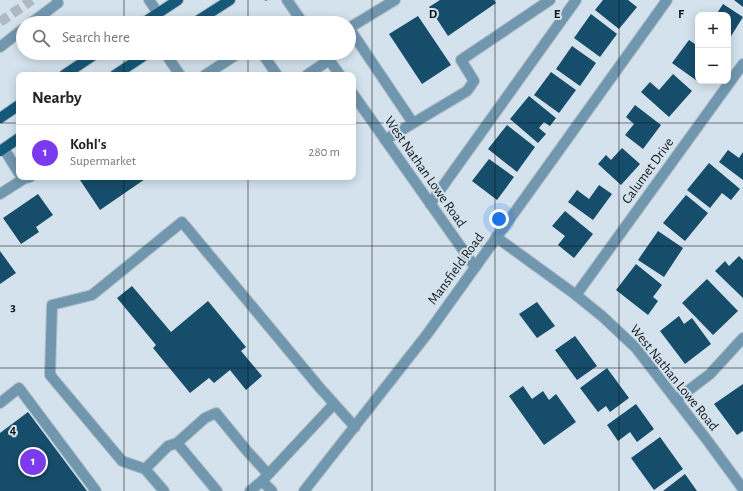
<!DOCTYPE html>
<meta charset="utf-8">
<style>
:root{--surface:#fff;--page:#f2f2f2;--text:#222;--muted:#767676;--line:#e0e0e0;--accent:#7c3aed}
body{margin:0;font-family:"Alegreya Sans",sans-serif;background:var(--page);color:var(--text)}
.controls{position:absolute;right:12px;top:12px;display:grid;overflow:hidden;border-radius:8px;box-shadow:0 2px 10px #0003}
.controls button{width:36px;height:36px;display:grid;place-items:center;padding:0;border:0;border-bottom:1px solid var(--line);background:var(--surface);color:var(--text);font:20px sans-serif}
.you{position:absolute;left:499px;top:219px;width:14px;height:14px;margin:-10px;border:3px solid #fff;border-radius:50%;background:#1a73e8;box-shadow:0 0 0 6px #1a73e833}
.badge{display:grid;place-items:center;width:26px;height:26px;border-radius:50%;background:var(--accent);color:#fff;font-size:13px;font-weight:700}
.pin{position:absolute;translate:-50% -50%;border:2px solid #fff;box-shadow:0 1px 4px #0006}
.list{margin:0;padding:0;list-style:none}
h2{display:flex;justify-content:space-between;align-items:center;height:52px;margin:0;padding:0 16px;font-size:17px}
h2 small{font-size:13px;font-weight:400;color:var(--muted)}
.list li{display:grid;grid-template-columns:26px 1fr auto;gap:12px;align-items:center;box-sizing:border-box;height:56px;padding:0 16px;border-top:1px solid var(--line)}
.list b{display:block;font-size:15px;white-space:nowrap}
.list p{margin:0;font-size:13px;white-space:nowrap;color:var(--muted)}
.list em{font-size:13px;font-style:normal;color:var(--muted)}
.icon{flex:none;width:22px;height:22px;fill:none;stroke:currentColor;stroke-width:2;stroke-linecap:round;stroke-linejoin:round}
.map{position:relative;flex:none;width:743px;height:491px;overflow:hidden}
.search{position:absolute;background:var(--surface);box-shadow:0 2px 10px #0003;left:16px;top:16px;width:340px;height:44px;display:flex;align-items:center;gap:10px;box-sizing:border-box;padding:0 14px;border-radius:22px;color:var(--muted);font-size:15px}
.panel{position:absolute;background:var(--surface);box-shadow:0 2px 10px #0003;left:16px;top:72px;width:340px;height:108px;border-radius:8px}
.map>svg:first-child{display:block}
</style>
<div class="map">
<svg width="743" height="491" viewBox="0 0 743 491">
<rect width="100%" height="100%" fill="#d3e2ec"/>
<!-- building -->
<g fill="#164d6a">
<polygon points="440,0 494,0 496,3 448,36 429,7"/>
<polygon points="603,0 628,0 637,7 619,29 595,10"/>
<polygon points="734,0 743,0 743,7"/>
<polygon points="723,4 743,17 728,41 728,15 716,15"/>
<polygon points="591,14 617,34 600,57 574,38"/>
<polygon points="418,16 451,65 422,84 389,34"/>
<polygon points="689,40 698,46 698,81 702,81 700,83 672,63"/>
<polygon points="572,46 596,63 580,86 556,69"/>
<polygon points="551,72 576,90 559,113 534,95"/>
<polygon points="673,74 692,91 669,117 641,92 650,82 659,90"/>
<polygon points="529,96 556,118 550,126 544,122 539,128 546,134 538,143 510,119"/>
<polygon points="635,105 661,125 643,149 625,135 634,124 626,117"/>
<polygon points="507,125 535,147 517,172 488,149"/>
<polygon points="622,148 640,164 621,185 598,164 606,155 611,160"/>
<polygon points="728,150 739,158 743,152 743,180 719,162"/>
<polygon points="489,159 514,177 497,200 472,181"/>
<polygon points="709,163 740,189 731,200 722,193 710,208 687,190"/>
<polygon points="85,177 148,177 100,210 80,180"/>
<polygon points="599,185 612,194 593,220 568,202 577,190 589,199"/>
<polygon points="38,194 53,215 36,227 39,232 21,244 3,218"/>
<polygon points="686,195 708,213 685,241 663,223"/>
<polygon points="565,211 593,234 574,258 558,245 565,236 552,226"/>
<polygon points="658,231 683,248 664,277 638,260"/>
<polygon points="0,251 16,273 0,284"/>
<polygon points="739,256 743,260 743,298 715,271 725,261 729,266"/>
<polygon points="636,264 662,285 653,297 658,301 648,315 616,290"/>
<polygon points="707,279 738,311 713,335 682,303"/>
<polygon points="132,286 171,332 208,301 246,347 241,351 262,376 246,390 230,370 214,383 209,378 190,393 153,348 156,345 117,298"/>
<polygon points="537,302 555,326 537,338 519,314"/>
<polygon points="679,316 684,324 692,318 711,344 685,364 660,331"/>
<polygon points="575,336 597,366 577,380 555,350"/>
<polygon points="607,368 629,398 610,412 606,406 598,412 580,388"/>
<polygon points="743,384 743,431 737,435 714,404"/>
<polygon points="523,386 532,399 543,391 549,400 556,394 576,422 544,445 509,396"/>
<polygon points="636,404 654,429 637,442 630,432 618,441 607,425"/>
<polygon points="28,412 87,491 0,491 0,433"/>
<polygon points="660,437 683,469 654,490 631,458"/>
<polygon points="685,474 697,491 663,491"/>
</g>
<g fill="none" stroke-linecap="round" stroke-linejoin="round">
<!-- minor-tunnel -->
<polyline stroke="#adbac2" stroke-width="10" stroke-dasharray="10 5" stroke-linecap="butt" points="0,22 32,0"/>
<!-- minor casing -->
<g stroke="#b0bec7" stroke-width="12">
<g id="minor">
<polyline points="149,0 158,13"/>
<polyline points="287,0 303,23"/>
<polyline points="31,23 58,3 57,0"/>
<polyline points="349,28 413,123"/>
<polyline points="349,28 395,0"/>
<polyline points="0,47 23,29"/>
<polyline points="165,53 180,75"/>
<polyline points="262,53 277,75"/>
<polyline points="324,53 340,75"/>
<polyline points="205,75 239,53"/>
<polyline points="307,75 329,60"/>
<polyline points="353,94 475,267"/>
<polyline points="385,140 467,91 474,81 461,60 550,0"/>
<polyline points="4,149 19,173"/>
<polyline points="0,194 25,178 30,177"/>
<polyline points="430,204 576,0"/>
<polyline points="496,237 576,295 603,317 636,348 707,440 743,489"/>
<polyline points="576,295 743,64"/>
<polyline points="676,400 710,374 743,338"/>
<polyline points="0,403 19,388 96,491"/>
<polyline points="177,443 205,418 216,413 247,451 268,474"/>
<polyline points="145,469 168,446 177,443 217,491"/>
<polyline points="262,481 334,404"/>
<polyline points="164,491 145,469 122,461 50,375 52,305 92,295 182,222 320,388 355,427"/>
<polyline points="250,491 262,481 272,491"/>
<polyline points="304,491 428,333 667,0"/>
</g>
</g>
<!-- major casing -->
<g stroke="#b0bec7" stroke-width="12">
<g id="major">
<polyline points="143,23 178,0"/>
<polyline points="194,23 230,0"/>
<polyline points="64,75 97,53"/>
<polyline points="115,75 148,53"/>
<polyline points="0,118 19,105"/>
<polyline points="0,151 19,138"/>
</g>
</g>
<!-- path -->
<polyline stroke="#88939b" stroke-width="2.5" stroke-dasharray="2 2" stroke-linecap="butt" points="266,0 266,1"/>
<!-- minor -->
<use href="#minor" stroke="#7197af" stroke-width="10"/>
<!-- major -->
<use href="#major" stroke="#165879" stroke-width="10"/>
</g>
<!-- grid -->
<path fill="none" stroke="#13181c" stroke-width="1" stroke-opacity="0.55" d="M124,0v23M248,0v23M372,0v491M495,0v491M619,0v491M124,53v22M248,53v22M0,123h19M353,123h390M124,177v314M248,177v314M0,246h743M0,368h743"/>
<g text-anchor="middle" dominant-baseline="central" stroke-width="4" stroke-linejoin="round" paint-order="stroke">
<!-- street labels -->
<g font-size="14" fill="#13181c" stroke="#d3e2ec">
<text transform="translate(648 171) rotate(-54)">Calumet Drive</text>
<text transform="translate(425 172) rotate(55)">West Nathan Lowe Road</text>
<text transform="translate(456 269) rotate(-54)">Mansfield Road</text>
<text transform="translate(674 378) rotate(51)">West Nathan Lowe Road</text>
</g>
</g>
<g font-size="13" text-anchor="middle" font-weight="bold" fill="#13181c" stroke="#d3e2ec" stroke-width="4" stroke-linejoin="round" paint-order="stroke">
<text x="433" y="18">D</text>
<text x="557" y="18">E</text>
<text x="681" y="18">F</text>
<text x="13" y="311">3</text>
<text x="13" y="434">4</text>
</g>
</svg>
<div class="controls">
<button>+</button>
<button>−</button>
</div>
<div class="you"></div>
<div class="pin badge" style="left:33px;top:462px">1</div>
<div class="search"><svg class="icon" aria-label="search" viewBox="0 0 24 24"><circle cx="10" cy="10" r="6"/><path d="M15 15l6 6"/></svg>Search here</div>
<section class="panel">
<h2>Nearby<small></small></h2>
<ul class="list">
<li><span class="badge">1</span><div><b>Kohl's</b><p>Supermarket</p></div><em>280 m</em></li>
</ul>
</section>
</div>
